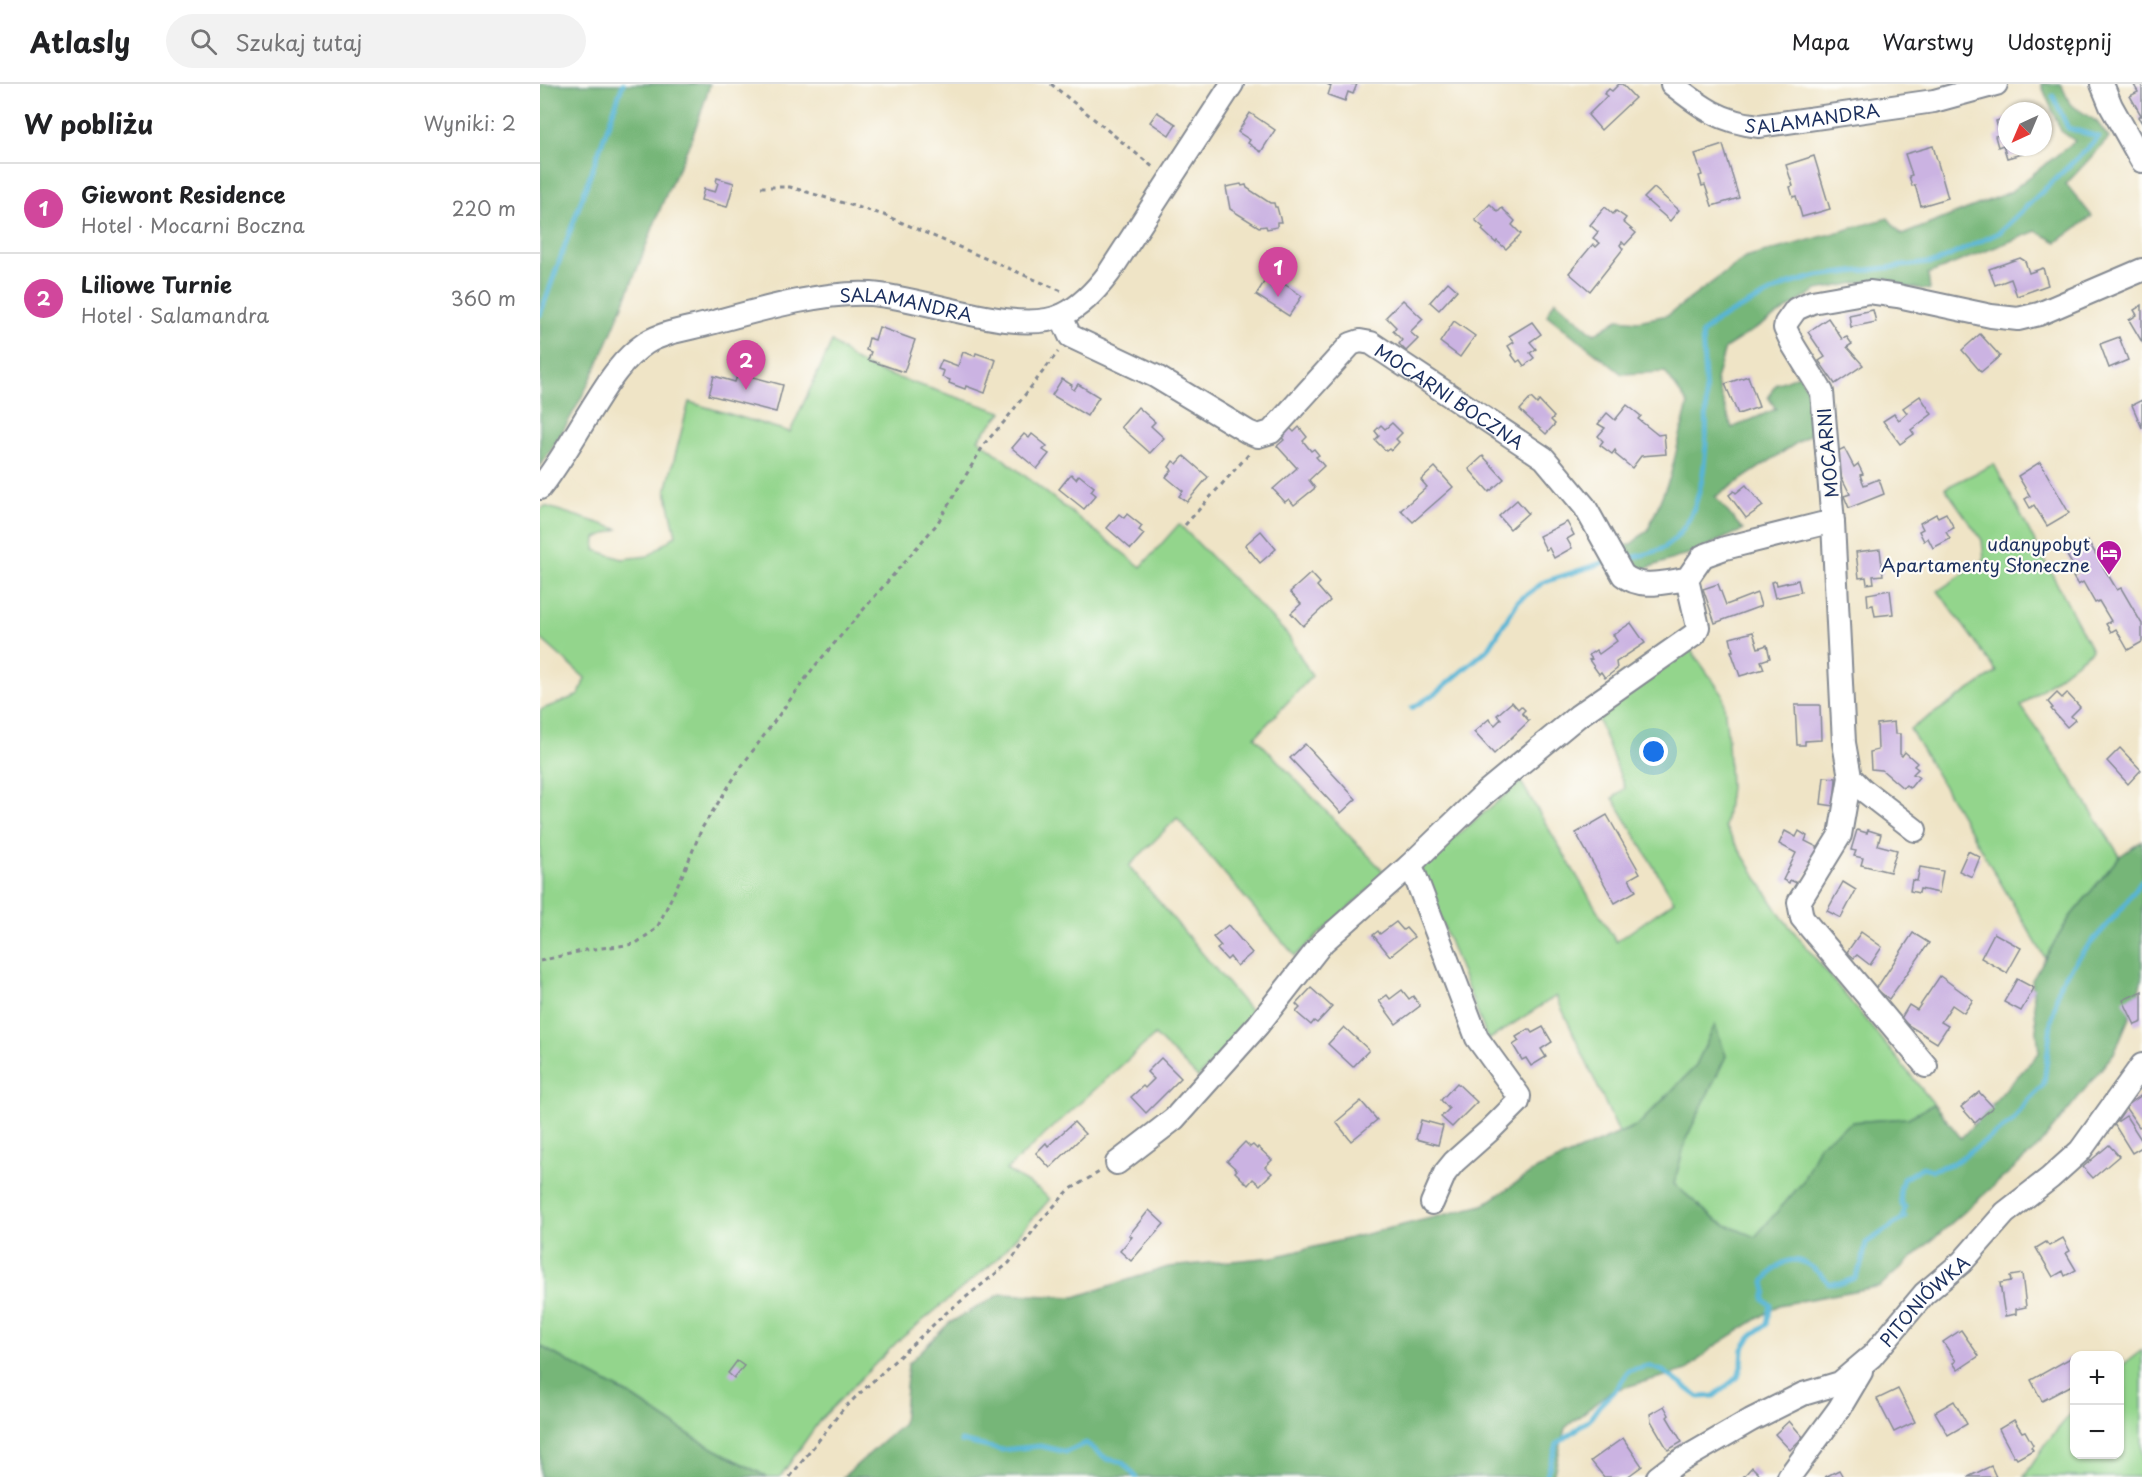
<!DOCTYPE html>
<html lang="pl">
<meta charset="utf-8">
<style>
:root{--surface:#fff;--page:#f2f2f2;--text:#202124;--muted:#757577;--line:#e0e0e0;--accent:#b5179e}
body{margin:0;font-family:"Playpen Sans",sans-serif;background:var(--page);color:var(--text)}
.controls{position:absolute;right:18px;bottom:18px;display:grid;overflow:hidden;border-radius:12px;box-shadow:0 2px 4px #0004}
.controls button{width:54px;height:54px;display:grid;place-items:center;padding:0;border:0;border-bottom:2px solid var(--line);background:var(--surface);color:var(--text);font:30px sans-serif}
.compass{position:absolute;left:1458px;top:18px;width:54px;height:54px;border-radius:50%;background:var(--surface);box-shadow:0 2px 4px #0004;rotate:224deg}
.you{position:absolute;left:1114px;top:668px;width:21px;height:21px;margin:-15px;border:4px solid #fff;border-radius:50%;background:#1a73e8;box-shadow:0 0 0 9px #1a73e833}
.badge{display:grid;place-items:center;width:39px;height:39px;border-radius:50%;background:var(--accent);color:#fff;font-size:20px;font-weight:700}
.pin{position:absolute;translate:-50% -50px;filter:drop-shadow(0 2px 3px #0008)}
.pin::after{content:'';position:absolute;top:32px;width:21px;height:18px;background:inherit;clip-path:polygon(0 0,100% 0,50% 100%)}
.list{margin:0;padding:0;list-style:none}
h2{display:flex;justify-content:space-between;align-items:center;height:78px;margin:0;padding:0 24px;font-size:26px}
h2 small{font-size:20px;font-weight:400;color:var(--muted)}
.list li{display:grid;grid-template-columns:39px 1fr auto;gap:18px;align-items:center;box-sizing:border-box;height:90px;padding:0 24px;border-top:2px solid var(--line)}
.list b{display:block;font-size:22px;white-space:nowrap}
.list p{margin:0;font-size:20px;white-space:nowrap;color:var(--muted)}
.list em{font-size:20px;font-style:normal;color:var(--muted)}
.icon{flex:none;width:33px;height:33px;fill:none;stroke:currentColor;stroke-width:2;stroke-linecap:round;stroke-linejoin:round}
.map{position:relative;flex:none;width:1602px;height:1393px;overflow:hidden}
header{display:flex;align-items:center;gap:36px;box-sizing:border-box;height:84px;padding:0 30px;background:var(--surface);border-bottom:2px solid var(--line)}
header strong{font-size:28px}
nav{display:flex;gap:33px;margin-inline-start:auto;font-size:21px}
.search{width:420px;height:54px;background:var(--page);display:flex;align-items:center;gap:15px;box-sizing:border-box;padding:0 21px;border-radius:33px;color:var(--muted);font-size:22px}
main{display:flex}
aside{flex:1;background:var(--surface)}
.map>svg:first-child{display:block}
</style>
<header>
<strong>Atlasly</strong>
<div class="search"><svg class="icon" aria-label="search" viewBox="0 0 24 24"><circle cx="10" cy="10" r="6"/><path d="M15 15l6 6"/></svg>Szukaj tutaj</div>
<nav><a>Mapa</a><a>Warstwy</a><a>Udostępnij</a></nav>
</header>
<main>
<aside>
<h2>W pobliżu<small>Wyniki: 2</small></h2>
<ul class="list">
<li><span class="badge" style="background:#d1479c">1</span><div><b>Giewont Residence</b><p>Hotel · Mocarni Boczna</p></div><em>220 m</em></li>
<li><span class="badge" style="background:#d1479c">2</span><div><b>Liliowe Turnie</b><p>Hotel · Salamandra</p></div><em>360 m</em></li>
</ul>
</aside>
<div class="map">
<svg width="1602" height="1393" viewBox="0 0 1602 1393">
<rect width="100%" height="100%" fill="#fdfcf7"/>
<filter id="ink" filterUnits="userSpaceOnUse"><feTurbulence type="fractalNoise" baseFrequency=".0167" numOctaves="2"/><feDisplacementMap in="SourceGraphic" scale="12" xChannelSelector="R" yChannelSelector="G"/><feConvolveMatrix kernelMatrix="1 2 1 2 8 2 1 2 1" color-interpolation-filters="sRGB"/></filter>
<filter id="wash" filterUnits="userSpaceOnUse"><feTurbulence type="fractalNoise" baseFrequency=".008" numOctaves="4" result="noise"/><feDisplacementMap in="SourceGraphic" scale="24" xChannelSelector="R" yChannelSelector="G"/><feGaussianBlur stdDeviation="1.35" result="paint"/><feColorMatrix in="noise" values="0 0 0 0 0 0 0 0 0 0 0 0 0 0 0 0 0 1.4 0 .05"/><feComposite in="paint" operator="in"/></filter>
<g filter="url(#wash)">
<rect width="100%" height="100%" fill="#efe4c6"/>
<!-- green -->
<g fill="#93d58c" stroke="#578275" stroke-width="1.5">
<polygon points="292,258 316,277 337,287 462,328 438,355 601,483 639,440 747,550 772,592 715,653 846,790 755,872 637,734 589,782 714,931 658,994 615,951 466,1086 498,1105 510,1115 455,1177 357,1258 280,1336 240,1393 227,1393 156,1355 91,1312 0,1262 0,626 39,611 45,594 0,554 0,426 5,422 78,445 56,454 55,466 82,475 108,472 136,451 126,407 149,318 250,348"/>
<polygon points="1454,380 1552,566 1481,622 1525,686 1580,772 1530,833 1505,874 1370,645 1457,588 1398,507 1444,476 1442,456 1405,404"/>
<polygon points="1149,563 1183,611 1188,657 1190,703 1185,743 1241,832 1394,1020 1368,1034 1312,1038 1280,1061 1262,1099 1215,1154 1177,1137 1134,1100 1146,1055 1186,972 1175,942 1155,983 1098,1041 1079,1049 1016,912 948,956 880,782 981,698 1076,858 1134,817 1073,714 1085,704 1057,633"/>
<polygon points="1602,1266 1602,1393 1484,1393 1507,1358 1534,1326 1534,1370 1580,1370 1580,1283"/>
</g>
<!-- forest -->
<g fill="#76b678" stroke="#48726b" stroke-width="1.5">
<path d="M0,0h170c-5,16 -10,32 -16,48 -9,25 -23,49 -33,75 -35,89 -65,180 -121,259z"/>
<polygon points="1501,0 1521,0 1530,20 1557,38 1569,54 1526,100 1552,132 1517,158 1496,147 1388,190 1390,206 1367,203 1346,194 1277,206 1185,264 1176,296 1192,344 1236,325 1228,313 1236,300 1259,291 1274,318 1276,346 1175,413 1203,446 1154,468 1092,489 1077,465 1091,460 1108,446 1130,393 1148,320 1125,288 1082,290 1007,231 1015,216 1054,250 1078,235 1098,237 1128,231 1205,174 1348,134 1362,151 1470,108 1535,57 1521,47"/>
<polygon points="1602,757 1602,892 1598,913 1574,969 1499,1062 1340,1202 1239,1221 1173,1263 1147,1286 1071,1307 1025,1344 1013,1393 303,1393 363,1340 368,1280 409,1239 461,1210 535,1213 628,1183 734,1173 943,1121 997,1085 1098,1041 1155,983 1175,941 1186,972 1146,1055 1134,1100 1177,1137 1215,1153 1262,1099 1279,1061 1312,1038 1368,1034 1394,1020 1421,1054 1499,969 1492,896 1530,833 1580,772"/>
<polygon points="0,1262 91,1312 156,1355 227,1393 0,1393"/>
</g>
<g fill="none" stroke-linecap="round" stroke-linejoin="round">
<!-- stream -->
<g stroke="#57b5d5" stroke-width="5">
<polyline points="0,231 83,0"/>
<path d="M1080,475c11,-1 36,-6 45,-12 56,-39 40,-153 37,-214l17,-14 67,-34 31,-9 120,-14 63,-30 99,-95 -31,-9 -15,-32"/>
<polyline points="872,624 896,609 949,564 978,517 1004,498 1068,477"/>
<polyline points="421,1357 462,1366 500,1362 526,1368 546,1359 567,1375 582,1378 596,1393"/>
<path d="M1006,1393l11,-33 32,-24 10,-14 17,-17 12,-18 20,-5 15,5 36,26 15,-1 24,-19 4,-14 1,-14 8,-13 16,-12 4,-19 -7,-5 2,-9 -2,-9c23,-34 42,-24 65,1h13l13,-5 7,-15 4,-20 39,-26 -2,-2 2,-8 -4,-3 -1,-15 3,-10 20,-12 9,3 22,-7 58,-41 15,-21 17,-17 7,-61 9,-40 23,-31 40,-45 19,-27"/>
</g>
</g>
<g id="blocks">
<!-- building -->
<g fill="#cbb3e2">
<polygon points="787,0 817,0 813,10 808,8 805,17 788,11 791,2"/>
<polygon points="1079,0 1082,0 1095,14 1061,46 1048,31 1067,12 1064,10 1069,5 1072,7"/>
<polygon points="1602,0 1602,39 1598,33 1601,31 1590,12 1598,8 1594,1"/>
<polygon points="617,28 636,40 629,51 610,38"/>
<polygon points="710,29 735,46 721,68 708,59 710,56 698,48"/>
<polygon points="1467,34 1467,63 1491,63 1493,67 1467,74 1463,61 1458,63 1455,52 1460,51 1456,37"/>
<polygon points="1183,61 1199,114 1172,122 1165,101 1162,102 1159,92 1162,91 1155,70"/>
<polygon points="1393,62 1408,114 1381,122 1375,101 1372,102 1369,92 1372,91 1365,70"/>
<polygon points="1274,72 1290,125 1262,133 1256,112 1253,113 1250,103 1253,102 1246,81"/>
<polygon points="177,94 194,99 187,123 161,116 164,105 175,108 178,99 176,98"/>
<polygon points="701,100 702,102 706,101 707,104 730,119 734,119 735,123 737,123 741,138 737,138 737,143 727,145 726,142 719,143 690,125 686,103"/>
<polygon points="1114,104 1139,126 1130,137 1104,114"/>
<polygon points="950,120 958,128 962,124 975,137 972,141 981,150 966,165 957,157 956,159 942,146 944,144 935,136"/>
<polygon points="1065,123 1073,130 1076,127 1086,134 1083,138 1096,149 1085,161 1082,158 1080,161 1083,165 1050,207 1029,189 1053,160 1056,163 1060,159 1053,154 1058,148 1050,141"/>
<polygon points="1480,174 1485,177 1489,189 1503,184 1508,201 1477,212 1471,195 1455,201 1449,185"/>
<polygon points="729,190 762,212 749,232 716,211"/>
<polygon points="908,198 917,206 899,226 890,218"/>
<polygon points="863,216 883,235 870,248 878,255 866,267 859,260 862,256 853,247 856,243 846,233"/>
<polygon points="1602,221 1602,258 1589,236 1597,231 1594,226"/>
<polygon points="1333,226 1336,238 1311,243 1309,231"/>
<polygon points="1288,234 1302,255 1307,253 1312,260 1307,263 1323,281 1295,300 1279,277 1285,273 1268,248"/>
<polygon points="914,237 935,252 920,273 900,258"/>
<polygon points="992,238 1001,250 990,258 996,265 990,269 994,274 984,282 980,276 977,278 972,271 973,270 968,262 974,258 969,252"/>
<polygon points="339,243 375,256 364,288 328,276 331,268 326,266 329,254 335,256"/>
<polygon points="1440,250 1460,272 1441,288 1422,266"/>
<polygon points="1579,253 1588,276 1569,284 1560,260"/>
<polygon points="423,268 435,272 436,269 456,276 445,309 426,302 425,305 409,299 410,296 402,293 404,287 398,285 402,276 418,282"/>
<polygon points="198,289 243,301 236,328 169,311 174,292 195,298"/>
<polygon points="1208,292 1219,323 1198,330 1185,300"/>
<polygon points="522,295 532,301 531,304 534,306 538,300 559,313 547,332 512,311"/>
<polygon points="1380,312 1392,330 1371,346 1374,350 1360,360 1343,337 1354,330 1359,336 1367,329 1363,324"/>
<polygon points="991,314 997,320 999,317 1014,333 1011,336 1015,340 1006,350 980,326"/>
<polygon points="1602,316 1602,344 1592,321"/>
<polygon points="1087,321 1101,332 1098,335 1118,351 1124,350 1126,370 1101,372 1092,384 1075,370 1076,368 1075,366 1072,370 1060,361 1063,357 1058,352 1065,344 1058,340 1067,329 1075,336"/>
<polygon points="598,323 615,338 611,342 624,354 610,369 581,343"/>
<polygon points="852,339 862,349 856,355 859,358 851,367 849,365 846,367 835,356 839,352 835,347 841,341 845,345"/>
<polygon points="748,342 754,348 759,343 767,353 763,357 771,367 774,365 779,371 776,373 784,382 769,396 775,404 754,421 749,415 745,418 733,405 757,384 737,362 744,356 739,350"/>
<polygon points="484,350 489,354 492,350 507,362 503,366 509,370 497,385 472,364"/>
<polygon points="1304,364 1314,383 1318,380 1323,390 1320,391 1324,401 1339,395 1344,410 1309,424 1304,412 1310,410 1298,386 1300,385 1296,377 1299,376 1296,368"/>
<polygon points="644,372 668,393 647,418 639,412 643,407 626,393 632,386 629,383 633,377 637,380"/>
<polygon points="943,372 964,395 949,408 929,385"/>
<polygon points="1500,378 1529,429 1507,442 1494,421 1490,424 1485,415 1490,412 1478,392"/>
<polygon points="895,383 913,403 873,438 861,426 887,403 881,396"/>
<polygon points="531,390 536,395 539,391 554,403 551,407 556,411 544,425 519,405"/>
<polygon points="1206,401 1223,422 1206,434 1189,411 1194,407 1196,409"/>
<polygon points="977,416 988,429 970,445 959,432"/>
<polygon points="1406,429 1414,444 1406,448 1410,455 1393,464 1388,454 1384,457 1379,447 1383,445 1380,439 1396,430 1398,433"/>
<polygon points="579,430 584,434 587,430 602,442 599,446 604,450 591,465 567,444"/>
<polygon points="1027,438 1034,451 1027,455 1032,464 1014,474 1009,464 1006,466 999,452"/>
<polygon points="721,447 736,465 720,479 705,461"/>
<polygon points="1548,457 1577,506 1581,504 1602,540 1602,558 1588,566 1576,545 1571,548 1566,540 1571,537 1559,517 1555,519 1543,498 1538,501 1533,493 1538,490 1526,470"/>
<polygon points="1340,465 1343,491 1333,492 1334,499 1327,500 1326,493 1319,494 1316,468"/>
<polygon points="771,489 780,499 777,502 790,517 763,542 751,529 761,520 750,508"/>
<polygon points="1258,496 1261,508 1235,514 1231,498 1236,497 1237,501"/>
<polygon points="1178,500 1186,521 1217,509 1221,522 1175,539 1163,505"/>
<polygon points="1350,506 1353,530 1335,532 1333,521 1328,522 1327,510"/>
<polygon points="1091,539 1105,559 1076,578 1077,585 1065,594 1061,588 1059,590 1049,576 1052,575 1049,571 1056,566 1059,570 1077,557 1073,551"/>
<polygon points="1213,548 1218,564 1227,561 1230,574 1221,577 1224,585 1200,592 1191,567 1193,567 1190,554"/>
<polygon points="1517,609 1522,614 1527,609 1540,623 1531,632 1535,636 1527,643 1511,625 1513,624 1508,618"/>
<polygon points="972,618 978,625 981,622 985,626 982,629 989,637 954,670 934,648 949,635 955,641 961,635 957,631"/>
<polygon points="1255,621 1280,621 1281,656 1265,657 1265,661 1257,661"/>
<polygon points="1354,638 1355,650 1360,650 1360,670 1362,672 1365,668 1377,679 1374,682 1378,685 1373,690 1379,693 1370,704 1366,701 1363,704 1342,686 1331,685 1330,668 1338,666 1337,640"/>
<polygon points="765,660 816,715 801,729 750,674"/>
<polygon points="1580,664 1601,686 1588,700 1567,677"/>
<polygon points="1284,693 1296,694 1294,722 1281,720"/>
<polygon points="1067,731 1100,789 1089,795 1096,807 1075,819 1036,749"/>
<polygon points="1317,746 1327,749 1328,746 1341,750 1338,761 1357,766 1350,788 1321,781 1323,774 1314,772 1316,767 1311,766"/>
<polygon points="1245,747 1256,753 1259,747 1267,752 1265,757 1283,766 1259,800 1250,796 1249,799 1243,796 1256,769 1239,760"/>
<polygon points="1428,767 1440,773 1432,793 1419,787"/>
<polygon points="1380,783 1403,787 1399,809 1380,805 1379,809 1370,807 1372,796 1377,797"/>
<polygon points="1303,798 1316,806 1301,834 1287,827"/>
<polygon points="856,838 863,846 866,844 874,853 850,872 833,851 838,847 840,850"/>
<polygon points="688,841 712,869 697,882 690,873 687,876 677,865 681,862 673,853"/>
<polygon points="1321,848 1342,863 1330,881 1317,871 1314,874 1307,868"/>
<polygon points="1373,849 1389,859 1349,915 1336,905"/>
<polygon points="1454,849 1481,864 1467,889 1441,874"/>
<polygon points="1400,892 1433,916 1424,929 1412,921 1401,938 1408,942 1397,959 1360,936 1369,921 1377,926"/>
<polygon points="1477,895 1494,904 1481,927 1464,918"/>
<polygon points="771,904 792,923 777,939 774,937 771,941 756,928 760,924 756,920"/>
<polygon points="862,906 869,915 873,912 880,922 856,940 839,917 847,911 850,915"/>
<polygon points="1602,907 1602,938 1595,941 1583,916"/>
<polygon points="804,943 829,966 813,983 788,960"/>
<polygon points="1003,943 1012,958 1001,965 1006,973 991,982 986,974 982,976 973,961 979,957 976,953 989,945 992,949"/>
<polygon points="621,974 641,994 606,1029 591,1013 603,1002 605,1004 614,995 607,988"/>
<polygon points="917,999 937,1018 912,1043 901,1033 909,1025 901,1016"/>
<polygon points="1439,1008 1453,1023 1435,1039 1421,1023"/>
<polygon points="1602,1011 1602,1041 1599,1043 1585,1023"/>
<polygon points="821,1017 837,1036 811,1057 796,1038"/>
<polygon points="1586,1032 1602,1057 1602,1063 1592,1069 1574,1040"/>
<polygon points="881,1036 903,1042 898,1061 876,1055"/>
<polygon points="534,1038 545,1050 510,1084 496,1069 506,1059 508,1062"/>
<polygon points="705,1058 710,1063 713,1061 717,1065 718,1063 732,1076 725,1083 732,1089 720,1101 713,1095 708,1101 695,1088 697,1086 687,1077"/>
<polygon points="1569,1061 1579,1072 1553,1094 1543,1083"/>
<polygon points="609,1126 624,1140 591,1177 580,1167 592,1153 589,1151"/>
<polygon points="1523,1154 1530,1167 1526,1169 1536,1186 1525,1192 1523,1187 1513,1193 1496,1164 1506,1158 1509,1162"/>
<polygon points="1482,1190 1486,1223 1476,1225 1476,1230 1465,1232 1460,1199 1471,1197 1470,1192"/>
<polygon points="1421,1246 1439,1272 1418,1286 1413,1279 1416,1277 1403,1258"/>
<polygon points="1534,1272 1534,1300 1502,1317 1491,1296"/>
<polygon points="197,1277 204,1282 194,1294 188,1289"/>
<polygon points="1358,1305 1375,1338 1354,1348 1337,1315"/>
<polygon points="1414,1317 1427,1340 1408,1351 1395,1328"/>
<polygon points="1124,1322 1129,1331 1127,1333 1142,1358 1128,1366 1111,1337 1110,1330"/>
<polygon points="1474,1336 1482,1348 1485,1347 1493,1361 1491,1363 1493,1366 1477,1375 1475,1372 1474,1373 1459,1345"/>
<polygon points="1249,1337 1263,1353 1250,1366 1235,1350"/>
<polygon points="1083,1354 1102,1382 1087,1393 1064,1393 1051,1377"/>
<polygon points="1451,1382 1456,1393 1428,1393"/>
<polygon points="1212,1383 1222,1393 1203,1393"/>
<polygon points="1299,1386 1303,1393 1285,1393"/>
</g>
</g>
</g>
<g filter="url(#ink)">
<use href="#blocks" fill-opacity="0" stroke="#858a92" stroke-width="1.5"/>
<g fill="none" stroke-linecap="round" stroke-linejoin="round">
<!-- minor casing -->
<g stroke="#858a92" stroke-width="26">
<g id="minor">
<path id="s1" d="M1132,0c29,23 49,38 87,42l175,-25 62,-17"/>
<polyline points="1562,0 1571,22 1602,77"/>
<path id="s2" d="M521,232l9,20 85,40 93,56 10,4 13,-4 80,-88 9,-3 11,2 173,115 41,49 38,68c18,15 42,7 64,4l16,-23 22,-8 96,-24 12,-1"/>
<path id="s3" d="M0,404c18,-23 32,-47 47,-72 17,-27 32,-55 59,-73 18,-11 41,-14 61,-19 48,-13 115,-33 164,-30 52,3 147,43 192,21 18,-9 34,-26 46,-42l123,-189"/>
<polyline points="1310,693 1300,751 1259,818 1262,834 1386,982"/>
<polyline points="1375,746 1322,705 1310,693 1304,659 1293,439 1282,308 1253,261 1245,244 1246,239 1256,225 1272,218 1329,208 1358,212 1451,232 1478,235 1499,230 1602,186"/>
<polyline points="869,782 874,789 937,954 979,1012 978,1018 950,1046 914,1078 905,1089 892,1119"/>
<polyline points="577,1079 634,1035 718,941 783,858 869,782 946,708 1038,632 1155,550 1158,543 1147,495"/>
<path id="s4" d="M1118,1393l17,-13 76,-44 52,-26 37,-11 32,-27 52,-62 38,-32 43,-49 45,-35 30,-27 62,-86"/>
<polyline points="1249,1393 1299,1325 1321,1288"/>
</g>
</g>
<!-- path -->
<g stroke="#858a92" stroke-width="3" stroke-dasharray="4.5 4.5" stroke-linecap="butt">
<polyline points="511,0 614,84"/>
<polyline points="221,103 250,103 344,131 524,208"/>
<polyline points="645,441 710,369"/>
<polyline points="0,877 46,866 95,860 117,844 146,783 162,744 201,683 274,583 397,440 445,359 464,338 518,268"/>
<polyline points="250,1393 303,1325 406,1229 469,1179 502,1135 529,1106 561,1087"/>
</g>
<!-- minor -->
<use href="#minor" stroke="#fff" stroke-width="22"/>
</g>
</g>
<!-- icons -->
<defs>
<g id="hotel-pin" transform="scale(1.35)"><path d="M0 17L-7.5 6A9.5 9.5 0 1 1 7.5 6Z" fill="#b5179e" stroke="#fdfcf7"/><path d="M-6-4.5h1.5V1H6V5H4.5V3h-9V5H-6ZM-4 0a1.8 1.8 0 1 1 3.6 0ZM.5 0V-2.5h3Q6-2.5 6 0Z" fill="#fff"/></g>
</defs>
<g fill-rule="evenodd">
<use href="#hotel-pin" x="1569" y="469"/>
</g>
<g text-anchor="middle" dominant-baseline="central" stroke-width="4.5" stroke-linejoin="round" paint-order="stroke">
<!-- street labels -->
<g font-size="18" fill="#1b2f5e" stroke="#fdfcf7">
<text stroke="none"><textPath href="#s1" startOffset="152">SALAMANDRA</textPath></text>
<text stroke="none"><textPath href="#s3" startOffset="448">SALAMANDRA</textPath></text>
<text stroke="none"><textPath href="#s2" startOffset="483">MOCARNI BOCZNA</textPath></text>
<text transform="translate(1287 369) rotate(-95)">MOCARNI</text>
<text stroke="none"><textPath href="#s4" startOffset="324">PITONIÓWKA</textPath></text>
</g>
<!-- poi labels -->
<g font-size="18" fill="#1b2f5e" stroke="#fdfcf7" text-anchor="end">
<text x="1550" y="459">udanypobyt<tspan x="1550" dy="21">Apartamenty Słoneczne</tspan></text>
</g>
</g>
</svg>
<div class="controls">
<button>+</button>
<button>−</button>
</div>
<svg class="compass" viewBox="-18 -18 36 36"><path d="M0-13l5 13h-10z" fill="#e53935"/><path d="M0 13l5-13h-10z" fill="#757577"/></svg>
<div class="you"></div>
<div class="pin badge" style="left:738px;top:213px;background:#d1479c">1</div>
<div class="pin badge" style="left:206px;top:306px;background:#d1479c">2</div>
</div>
</main>
